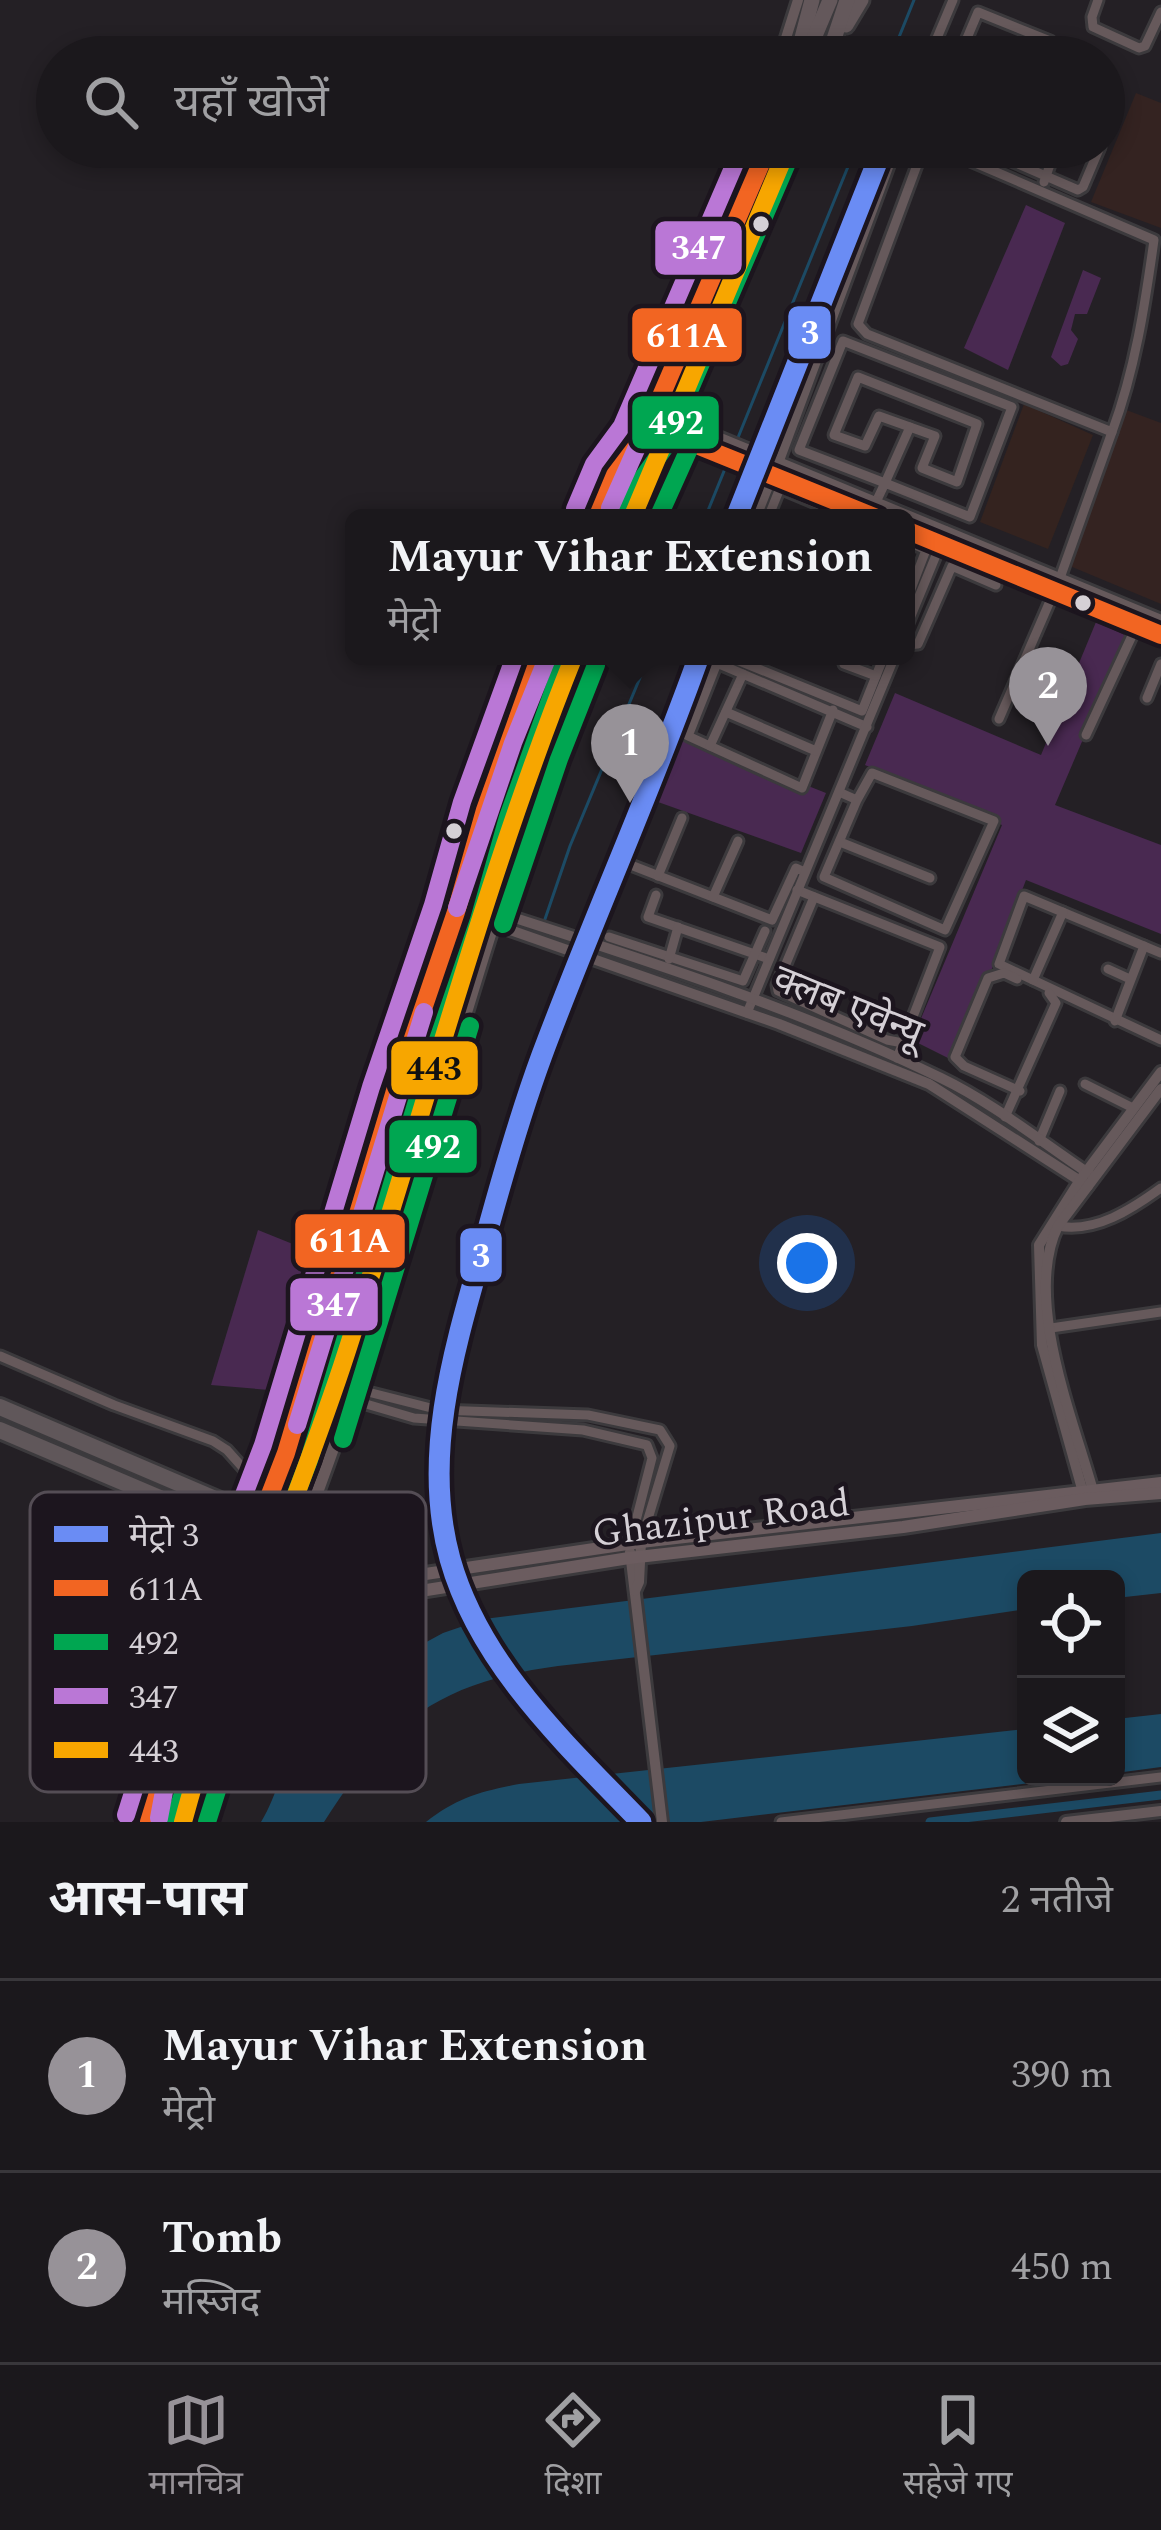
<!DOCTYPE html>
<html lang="hi">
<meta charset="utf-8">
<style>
:root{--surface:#1b181c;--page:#282529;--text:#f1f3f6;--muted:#a0a0a3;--line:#39373b;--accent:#979298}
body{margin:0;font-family:Spectral,"Noto Sans Devanagari",serif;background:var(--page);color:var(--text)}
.controls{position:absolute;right:36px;bottom:36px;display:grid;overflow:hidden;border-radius:18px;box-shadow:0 6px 18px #0003}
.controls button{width:108px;height:108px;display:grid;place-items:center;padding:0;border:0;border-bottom:3px solid var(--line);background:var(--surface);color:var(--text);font:60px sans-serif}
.you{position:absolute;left:807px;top:1263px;width:42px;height:42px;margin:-30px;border:9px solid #fff;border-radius:50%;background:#1a73e8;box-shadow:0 0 0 18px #1a73e833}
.badge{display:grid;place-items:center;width:78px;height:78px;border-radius:50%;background:var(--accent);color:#fff;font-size:39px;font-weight:700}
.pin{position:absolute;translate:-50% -99px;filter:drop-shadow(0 3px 6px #0008)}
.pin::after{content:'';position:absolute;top:63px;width:42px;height:36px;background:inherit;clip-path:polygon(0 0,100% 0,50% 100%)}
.popup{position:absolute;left:345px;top:509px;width:570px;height:156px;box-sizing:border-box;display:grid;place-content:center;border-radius:18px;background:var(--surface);filter:drop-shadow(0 3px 9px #0005);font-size:39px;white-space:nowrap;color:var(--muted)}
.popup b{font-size:45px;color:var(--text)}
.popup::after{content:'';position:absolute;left:50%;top:100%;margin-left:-24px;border:24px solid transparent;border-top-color:var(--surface)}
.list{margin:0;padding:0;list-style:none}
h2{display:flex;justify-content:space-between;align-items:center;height:156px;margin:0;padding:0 48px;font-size:51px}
h2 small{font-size:39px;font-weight:400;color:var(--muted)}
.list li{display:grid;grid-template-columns:78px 1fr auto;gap:36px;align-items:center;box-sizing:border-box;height:192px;padding:0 48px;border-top:3px solid var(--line)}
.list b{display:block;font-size:45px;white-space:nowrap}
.list p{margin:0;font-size:39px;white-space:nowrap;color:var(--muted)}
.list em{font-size:39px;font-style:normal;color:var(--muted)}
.icon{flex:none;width:66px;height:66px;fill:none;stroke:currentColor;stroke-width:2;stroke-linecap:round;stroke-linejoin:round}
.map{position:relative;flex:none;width:1161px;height:1822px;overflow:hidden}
.search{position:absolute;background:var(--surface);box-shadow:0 6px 18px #0003;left:36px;right:36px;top:36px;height:132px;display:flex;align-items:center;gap:30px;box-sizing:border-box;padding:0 42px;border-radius:66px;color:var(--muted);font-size:45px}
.sheet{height:540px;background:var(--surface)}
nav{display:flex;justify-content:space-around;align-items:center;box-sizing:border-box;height:168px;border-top:3px solid var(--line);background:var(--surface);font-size:33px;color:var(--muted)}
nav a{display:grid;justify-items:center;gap:6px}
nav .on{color:var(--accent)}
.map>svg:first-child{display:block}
</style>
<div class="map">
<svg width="1161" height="1822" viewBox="0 0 1161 1822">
<rect width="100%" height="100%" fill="#242025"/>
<!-- commercial -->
<polygon fill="#34231f" points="1024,404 1093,435 1048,549 980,522"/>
<!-- education -->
<g fill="#342321">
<polygon points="1136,93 1161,103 1161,228 1091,202"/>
<polygon points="1121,408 1161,423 1161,604 1065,564"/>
</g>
<!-- green -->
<g fill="#492951">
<polygon points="1026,205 1065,223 1008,370 964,348"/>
<polygon points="1083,270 1101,278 1087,314 1075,314 1071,330 1078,339 1068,364 1061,366 1051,357"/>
<polygon points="1096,622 1127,636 1055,805 1161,845 1161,934 1026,880 956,1062 912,1040 1002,825 865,765 895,693 1041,755"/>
<polygon points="682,736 826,793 801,853 658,802"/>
<polygon points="258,1230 325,1257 281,1391 211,1385"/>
</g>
<!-- water -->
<g fill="#1c4a64">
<path d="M1161,1533v60l-45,5v-19h-90v30l-114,17 -354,40c-119,16 -171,56 -234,156h-63c19,-31 24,-68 38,-103l31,-9 17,-18 50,-34 46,-25 41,-14z"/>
<polygon points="1161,1714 1161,1767 1116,1773 1116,1719"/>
<path d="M1026,1729v48h55l-380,45h-275c30,-24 56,-31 93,-38z"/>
</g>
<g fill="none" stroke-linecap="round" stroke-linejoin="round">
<!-- stream -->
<g stroke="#1c4a64" stroke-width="3">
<polyline points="891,57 914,0"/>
<polyline points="737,440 856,147"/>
<polyline points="705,518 733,449"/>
<polyline points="544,922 570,846 649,656"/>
<polyline points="308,1716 345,1585"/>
</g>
<!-- canal -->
<polyline stroke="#1c4a64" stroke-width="9" points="930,1822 1161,1795"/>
<!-- minor casing -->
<g stroke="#3c3a3d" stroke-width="15">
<g id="minor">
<polyline points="1098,0 1092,17 1093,27 1139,48 1145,46 1161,12"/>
<polyline points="929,57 953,0"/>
<polyline points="959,57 978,12 1050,41 1056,48 1054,57"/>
<polyline points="1104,97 1117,102 1104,138"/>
<path d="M929,147l-9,10 -62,167 9,10 245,98c23,-62 33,-127 42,-192l-216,-93"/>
<polyline points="979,147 1078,190 1083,187 1100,147"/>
<polyline points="1044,182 1056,147"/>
<polygon points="858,377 977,424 957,482 922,468 935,436 879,416 865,446 834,435"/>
<polyline points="779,462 896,147"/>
<polyline points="876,502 885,483 799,450 843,341 1012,407 970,517 885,483 910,427"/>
<polyline points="756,518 773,475"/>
<polyline points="768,518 780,488 851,518"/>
<polyline points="906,541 926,550 906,602"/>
<polyline points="906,628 946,531"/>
<polyline points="906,645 918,644 952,566 996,585"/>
<polyline points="727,656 862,711 884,656"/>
<polyline points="846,656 844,664 876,676"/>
<polyline points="1147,698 1161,664"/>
<polyline points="833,710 802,788 688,736 717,663 867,727"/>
<polyline points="726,712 816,751"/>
<polyline points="999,719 1060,578 1112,432"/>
<polyline points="1086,735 1137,625"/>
<polyline points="710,746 743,674"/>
<polyline points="839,792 857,800 872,773 994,821 945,930 824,877 857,800"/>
<polyline points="840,842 930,878"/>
<polyline points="623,862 772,920 796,868 805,872"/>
<polyline points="658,876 682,818"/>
<polyline points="797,890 940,947 897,1058"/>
<polyline points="656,895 648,917 769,959"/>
<polyline points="713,897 738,841"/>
<polyline points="814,897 777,985 778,991 887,1040 903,1043"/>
<polyline points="609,937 743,981 765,931"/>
<polyline points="590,944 701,656"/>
<polyline points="1161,953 1024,896 999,964 1161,1040"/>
<polyline points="669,959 678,927"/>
<polyline points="1108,969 1130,979"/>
<polyline points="1017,979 1004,973 988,978 955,1057 964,1066 1020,1091"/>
<polyline points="1033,980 1063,912"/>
<polyline points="747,1013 895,656"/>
<polyline points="1115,1021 1144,946"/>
<polyline points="1085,1084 1133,1108"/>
<polyline points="1005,1117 1056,1003 1049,993"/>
<polyline points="1039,1141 1060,1091"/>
<path d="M1058,1226c38,7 74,-17 103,-38"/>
<polyline points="1051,1328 1161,1312"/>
<polyline points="0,1356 114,1405 213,1441 227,1450 260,1487"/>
<polyline points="352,1388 439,1410 588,1415 660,1430 670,1446 641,1542"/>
<polyline points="349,1399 414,1418 583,1430 647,1445 652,1458 630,1544"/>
<polyline points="781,1822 1161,1777"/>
</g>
</g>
<!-- tertiary casing -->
<g stroke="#3c3a3d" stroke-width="16">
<g id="tertiary">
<polyline points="780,57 798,0"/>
<polyline points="686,395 699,425 706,432 1161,620"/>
<polyline points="667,440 699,446 877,518"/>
<polyline points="576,518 745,147"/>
<polyline points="906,530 1161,635"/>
<path d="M462,901c161,52 327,103 479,177 54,26 103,66 153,99"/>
<polyline points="490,923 779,1024 929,1084 1088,1186"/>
<polyline points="1084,1496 1042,1345 1039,1245 1080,1180 1161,1072"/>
<path d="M1095,1498c-20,-75 -73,-199 -37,-272l103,-137"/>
<path d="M252,1513c87,-286 169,-575 270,-857"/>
<polyline points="630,1552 662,1822"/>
<polyline points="635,1591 639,1582 641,1542"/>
<polyline points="1066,1822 1161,1811"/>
</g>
</g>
<!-- secondary casing -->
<g stroke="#3c3a3d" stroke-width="18">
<g id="secondary">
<polyline points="302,1536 377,1568 412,1576 641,1542 1161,1483"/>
<polyline points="294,1555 373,1586 414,1592 629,1558 903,1527 1085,1499 1161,1493"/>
</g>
</g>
<!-- primary casing -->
<g stroke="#3c3a3d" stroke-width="20">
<g id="primary">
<polyline points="597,518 615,475 638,444"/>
<polyline points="647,518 658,494 662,454"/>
<polyline points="149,1822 171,1751 286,1453 394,1094 456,912 485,810 540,656"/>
<path d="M200,1822c39,-147 105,-285 151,-430 78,-245 139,-498 238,-736"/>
</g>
</g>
<!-- trunk casing -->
<g stroke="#3c3a3d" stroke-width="21">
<g id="trunk">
<polyline points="846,25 861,0"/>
<polyline points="797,57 812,0"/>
<polyline points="806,57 830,0"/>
<polyline points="828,57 847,0"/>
<polyline points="616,518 643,438 768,147"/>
<polyline points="632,518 788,147"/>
<polyline points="523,746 559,656"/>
<polyline points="536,751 574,656"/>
<polyline points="163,1822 214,1675"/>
<polyline points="183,1822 188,1794 228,1678"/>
</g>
</g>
<!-- motorway casing -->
<g stroke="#3c3a3d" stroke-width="22">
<g id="motorway">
<polyline points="0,1407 302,1536"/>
<polyline points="0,1430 294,1555"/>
</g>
</g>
<!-- minor -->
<use href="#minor" stroke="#66595b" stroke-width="9"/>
<!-- tertiary -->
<use href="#tertiary" stroke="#66595b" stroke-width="10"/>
<!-- secondary -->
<use href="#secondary" stroke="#6b5c5f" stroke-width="12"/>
<!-- primary -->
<use href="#primary" stroke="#685a5c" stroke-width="14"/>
<!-- trunk -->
<use href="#trunk" stroke="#64585b" stroke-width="15"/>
<!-- motorway -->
<use href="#motorway" stroke="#60575a" stroke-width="16"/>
<!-- trunk-bridge casing -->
<g stroke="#3c3a3d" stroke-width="21" stroke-linecap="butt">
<g id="trunk-bridge">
<polyline points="214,1675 328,1364 493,821 523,746"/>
<polyline points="228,1678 341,1368 436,1053 536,751"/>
</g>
</g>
<!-- trunk-bridge -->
<use href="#trunk-bridge" stroke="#64585b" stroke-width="15"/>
<!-- bus-1 casing -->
<g stroke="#1c151e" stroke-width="27">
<g id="bus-1">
<polyline points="667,440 699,446 877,518"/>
<polyline points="597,518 615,475 643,438 768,147"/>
<polyline points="906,530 1161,635"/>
<polyline points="149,1822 171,1751 286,1453 394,1094 456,912 485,810 540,656"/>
</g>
</g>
<!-- bus-2 casing -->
<g stroke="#1c151e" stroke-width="27">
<g id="bus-2">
<polyline points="623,518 636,487 665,447 790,156"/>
<polyline points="658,518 698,429"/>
<polyline points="503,924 559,759 596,665"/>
<polyline points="343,1439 470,1026"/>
<polyline points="174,1822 194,1759 309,1460 417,1101 479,920 508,817 563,664"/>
<polyline points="207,1822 248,1693"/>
</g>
</g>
<!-- bus-3 casing -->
<g stroke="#1c151e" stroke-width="27">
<g id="bus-3">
<polyline points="610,508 654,409"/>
<polyline points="575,509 594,464 622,426 742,147"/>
<polyline points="457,908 513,743 548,656"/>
<polyline points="297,1425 424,1012"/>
<polyline points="126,1815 149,1742 263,1445 371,1087 433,905 462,802 515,656"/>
<polyline points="159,1818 165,1786 202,1677"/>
</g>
</g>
<!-- bus-4 casing -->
<g stroke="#1c151e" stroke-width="27">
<g id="bus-4">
<polyline points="632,518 788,147"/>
<path d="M183,1822c42,-156 108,-303 159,-456 78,-237 139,-478 232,-710"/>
</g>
</g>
<!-- bus-1 -->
<use href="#bus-1" stroke="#f26522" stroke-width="18"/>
<!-- bus-2 -->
<use href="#bus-2" stroke="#00a651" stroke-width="18"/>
<!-- bus-3 -->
<use href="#bus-3" stroke="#ba77d6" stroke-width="18"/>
<!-- bus-4 -->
<use href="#bus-4" stroke="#f7a600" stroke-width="18"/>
<!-- metro-1 casing -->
<g stroke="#1c151e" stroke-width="30">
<g id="metro-1">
<polyline points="736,518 883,147"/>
<path d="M641,1822c-74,-77 -161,-156 -191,-263 -28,-101 3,-206 31,-304 18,-67 37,-135 61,-200 50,-134 109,-264 157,-399"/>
</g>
</g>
<!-- metro-1 -->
<use href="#metro-1" stroke="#6a8cf4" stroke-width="21"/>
</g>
<!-- markers -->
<g fill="#d5d0d6" stroke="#1c151e" stroke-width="4.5">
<circle cx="761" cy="224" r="10"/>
<circle cx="1083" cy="603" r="10"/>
<circle cx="454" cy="831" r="10"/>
</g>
<g text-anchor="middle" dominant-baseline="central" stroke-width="9" stroke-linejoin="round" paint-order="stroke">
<!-- street labels -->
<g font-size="39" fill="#d5d0d6" stroke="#1c151e">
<text transform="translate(848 1007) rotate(22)">क्लब एवेन्यू</text>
<text transform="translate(721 1519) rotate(-7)">Ghazipur Road</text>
</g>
</g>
<!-- legend -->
<rect x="30" y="1492" width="396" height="300" rx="18" fill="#1c151e" stroke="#544d55" stroke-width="3"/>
<rect x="54" y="1526" width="54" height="16" fill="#6a8cf4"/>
<rect x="54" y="1580" width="54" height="16" fill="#f26522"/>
<rect x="54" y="1634" width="54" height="16" fill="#00a651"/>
<rect x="54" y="1688" width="54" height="16" fill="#ba77d6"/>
<rect x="54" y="1742" width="54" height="16" fill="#f7a600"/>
<g font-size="33" fill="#d5d0d6">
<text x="129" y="1546">मेट्रो 3</text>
<text x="129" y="1600">611A</text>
<text x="129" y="1654">492</text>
<text x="129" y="1708">347</text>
<text x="129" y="1762">443</text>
</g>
<g stroke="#1c151e" stroke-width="4.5">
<rect x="653" y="219" width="91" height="58" rx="12" fill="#ba77d6"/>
<rect x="786" y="304" width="47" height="57" rx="12" fill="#6a8cf4"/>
<rect x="630" y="306" width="114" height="58" rx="12" fill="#f26522"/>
<rect x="630" y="394" width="91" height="57" rx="12" fill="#00a651"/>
<rect x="389" y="1039" width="91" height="58" rx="12" fill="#f7a600"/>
<rect x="387" y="1118" width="92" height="57" rx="12" fill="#00a651"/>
<rect x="293" y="1212" width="114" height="58" rx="12" fill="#f26522"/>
<rect x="458" y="1226" width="46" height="58" rx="12" fill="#6a8cf4"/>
<rect x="288" y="1276" width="92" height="57" rx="12" fill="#ba77d6"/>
</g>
<g font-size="33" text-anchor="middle" font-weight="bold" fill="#fff">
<text x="699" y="259">347</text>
<text x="810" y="344">3</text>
<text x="687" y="347">611A</text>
<text x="676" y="434">492</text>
<text x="433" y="1158">492</text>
<text x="350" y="1252">611A</text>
<text x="481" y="1267">3</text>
<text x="334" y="1316">347</text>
</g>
<g font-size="33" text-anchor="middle" font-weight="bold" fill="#111">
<text x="434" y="1080">443</text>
</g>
</svg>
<div class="controls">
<button><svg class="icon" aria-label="locate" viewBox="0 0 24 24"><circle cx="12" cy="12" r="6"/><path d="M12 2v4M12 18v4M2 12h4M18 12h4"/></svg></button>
<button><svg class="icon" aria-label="layers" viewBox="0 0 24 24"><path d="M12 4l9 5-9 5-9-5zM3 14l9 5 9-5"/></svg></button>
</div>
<div class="you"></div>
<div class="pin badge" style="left:630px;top:803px">1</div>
<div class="popup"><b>Mayur Vihar Extension</b>मेट्रो</div>
<div class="pin badge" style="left:1048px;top:746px">2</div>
<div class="search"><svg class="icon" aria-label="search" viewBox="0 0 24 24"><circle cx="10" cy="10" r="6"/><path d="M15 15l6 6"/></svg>यहाँ खोजें</div>
</div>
<section class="sheet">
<h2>आस-पास<small>2 नतीजे</small></h2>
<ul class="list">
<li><span class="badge">1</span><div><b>Mayur Vihar Extension</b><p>मेट्रो</p></div><em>390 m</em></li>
<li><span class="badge">2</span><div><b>Tomb</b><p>मस्जिद</p></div><em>450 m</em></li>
</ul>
</section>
<nav>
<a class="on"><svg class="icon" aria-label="map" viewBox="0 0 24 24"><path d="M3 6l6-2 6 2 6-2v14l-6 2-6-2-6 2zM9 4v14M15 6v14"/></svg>मानचित्र</a>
<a><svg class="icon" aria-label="directions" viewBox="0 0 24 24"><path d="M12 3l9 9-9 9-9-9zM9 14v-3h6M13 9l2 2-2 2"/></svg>दिशा</a>
<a><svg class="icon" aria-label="saved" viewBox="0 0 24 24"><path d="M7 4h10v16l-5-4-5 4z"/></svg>सहेजे गए</a>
</nav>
